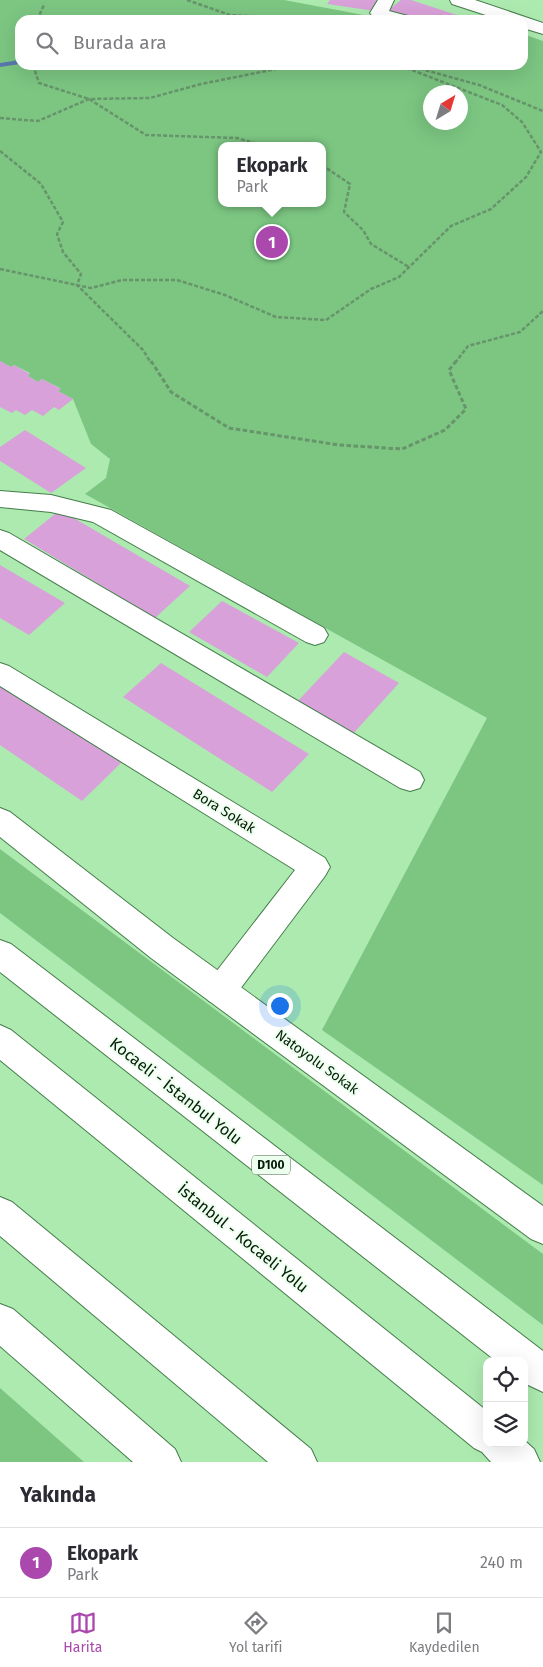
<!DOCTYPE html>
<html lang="tr">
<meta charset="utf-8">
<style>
:root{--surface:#fff;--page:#f7f7f7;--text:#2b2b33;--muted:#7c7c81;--line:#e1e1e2;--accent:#aa48ae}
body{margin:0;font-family:"Fira Sans",sans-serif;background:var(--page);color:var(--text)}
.controls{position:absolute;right:15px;bottom:15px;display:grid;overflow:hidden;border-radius:10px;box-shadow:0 5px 20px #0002}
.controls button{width:45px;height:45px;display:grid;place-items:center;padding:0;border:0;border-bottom:1px solid var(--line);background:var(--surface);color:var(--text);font:25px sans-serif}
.compass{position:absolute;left:423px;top:85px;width:45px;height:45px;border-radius:50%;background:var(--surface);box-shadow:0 5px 20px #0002;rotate:38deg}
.you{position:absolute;left:279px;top:1005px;width:18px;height:18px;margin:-12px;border:4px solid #fff;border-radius:50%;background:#1a73e8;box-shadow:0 0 0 8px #1a73e833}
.badge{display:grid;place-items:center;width:32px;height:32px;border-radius:50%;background:var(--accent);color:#fff;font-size:16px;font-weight:700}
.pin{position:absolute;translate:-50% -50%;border:2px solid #fff;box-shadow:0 1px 5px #0006}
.popup{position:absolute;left:218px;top:142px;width:108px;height:65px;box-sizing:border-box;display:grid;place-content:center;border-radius:10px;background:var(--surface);filter:drop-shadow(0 1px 4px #0005);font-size:16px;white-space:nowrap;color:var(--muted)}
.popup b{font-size:19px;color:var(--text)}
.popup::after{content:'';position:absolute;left:50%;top:100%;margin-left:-10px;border:10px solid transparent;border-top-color:var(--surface)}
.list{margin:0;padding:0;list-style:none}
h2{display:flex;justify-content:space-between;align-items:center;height:65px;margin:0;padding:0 20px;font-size:21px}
h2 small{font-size:16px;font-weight:400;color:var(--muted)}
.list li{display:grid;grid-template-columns:32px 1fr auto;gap:15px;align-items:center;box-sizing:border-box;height:70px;padding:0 20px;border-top:1px solid var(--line)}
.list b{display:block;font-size:19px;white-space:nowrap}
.list p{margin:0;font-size:16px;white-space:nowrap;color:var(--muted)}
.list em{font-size:16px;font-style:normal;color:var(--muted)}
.icon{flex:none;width:28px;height:28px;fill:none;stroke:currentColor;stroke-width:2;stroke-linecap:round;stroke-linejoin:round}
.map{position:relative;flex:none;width:543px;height:1462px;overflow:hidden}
.search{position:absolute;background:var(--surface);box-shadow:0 5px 20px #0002;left:15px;right:15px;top:15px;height:55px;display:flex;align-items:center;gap:12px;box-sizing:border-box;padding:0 18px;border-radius:15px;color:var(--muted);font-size:19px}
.sheet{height:135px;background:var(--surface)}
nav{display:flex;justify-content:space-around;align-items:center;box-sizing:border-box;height:70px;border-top:1px solid var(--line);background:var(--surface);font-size:14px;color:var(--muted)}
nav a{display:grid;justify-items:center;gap:2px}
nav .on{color:var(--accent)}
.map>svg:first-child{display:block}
</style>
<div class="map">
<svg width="543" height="1462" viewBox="0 0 543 1462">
<rect width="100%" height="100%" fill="#adeab0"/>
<!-- green -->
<g fill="#7cc682" fill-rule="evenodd">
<path d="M0,0h284l106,20h-370v45h503v-31l20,7v1144l-221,-155 165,-312 -402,-224 21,-16 4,-19 -19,-15 -18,-45 -15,-8 2,-3 -18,-9 -4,3 -10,-6 2,-3 -16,-8 -3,2 -11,-6zM430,92h30v30h-30zM222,146h100v57h-100z"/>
<polygon points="0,849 543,1254 543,1325 0,913"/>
<polygon points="0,1388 84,1462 0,1462"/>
</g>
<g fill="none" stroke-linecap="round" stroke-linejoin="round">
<!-- stream -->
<polygon fill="#5878ae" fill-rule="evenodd" points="20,60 20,64 0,67 0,63"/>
</g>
<!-- building -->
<g fill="#d8a1d9">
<polygon points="330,0 381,0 375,11 327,4"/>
<polygon points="401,0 411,0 472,20 412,20 386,12"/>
<polygon points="0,361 11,367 14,365 30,374 28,376 38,382 42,379 61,389 58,391 73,399 59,410 54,407 43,416 32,410 25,415 16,410 12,413 0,407"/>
<polygon points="25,430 86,468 51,493 0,461 0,447"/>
<polygon points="60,510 190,586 155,618 24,539"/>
<polygon points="0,565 65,603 29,635 0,618"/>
<polygon points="222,601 299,643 267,677 189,632"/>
<polygon points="344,652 399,683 351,736 295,704"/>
<polygon points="161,663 309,754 272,792 123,697"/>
<polygon points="0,682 122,762 82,801 0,745"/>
</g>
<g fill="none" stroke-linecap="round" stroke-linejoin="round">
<!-- minor casing -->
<g stroke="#447d4a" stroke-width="2">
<g id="minor">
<path d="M378,0h16l-5,11 19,5 3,4c-12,0 -33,4 -41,-7z"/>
<polygon points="450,0 475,0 543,23 543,34 523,28 523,20 501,20 452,4"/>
<polygon points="0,491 51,495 111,510 324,628 328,635 324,642 315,645 306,642 93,522 51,512 0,507"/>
<polygon points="0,530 9,533 420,772 424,780 420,788 410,791 400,788 0,550"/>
<polygon points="0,663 9,666 325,858 330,867 325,876 231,1001 220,1005 209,1001 204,991 209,981 295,870 0,686"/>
</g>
</g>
<!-- major casing -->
<g stroke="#447d4a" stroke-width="2">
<polygon id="major" points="0,808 10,812 173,938 543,1206 543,1244 531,1239 151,958 0,837"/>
</g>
<!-- highway casing -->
<g stroke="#447d4a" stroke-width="2">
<g id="highway">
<polygon points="0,940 11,944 543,1351 543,1392 524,1383 524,1361 496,1361 0,972"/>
<polygon points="0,1025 11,1030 487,1411 487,1443 524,1443 524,1440 534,1449 540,1462 491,1462 482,1452 474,1448 0,1060"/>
<polygon points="0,1197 12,1202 311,1449 317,1462 268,1462 0,1236"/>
<polygon points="0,1304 13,1309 175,1449 181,1462 133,1462 0,1346"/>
</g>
</g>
<!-- path-far1 -->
<g stroke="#67946a" stroke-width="2.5" stroke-dasharray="4 2" stroke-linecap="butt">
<polyline points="187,0 230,15 268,17 276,20"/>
<polyline points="37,20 44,5"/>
<polyline points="33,65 39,83 89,99 146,135 237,138 265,146"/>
<polyline points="414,67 479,85 543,111"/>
<polyline points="0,118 38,121 89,99 150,98 201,84 296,65"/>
<polyline points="0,151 41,184 63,222 57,234 63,252 81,274 77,285 143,350 151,363"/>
<polyline points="322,165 350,184 344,212 363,230 371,244 409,267"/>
<polyline points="0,269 91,288 122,280 177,280 225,295 276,317 326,320 371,289 399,277 451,226 491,209 526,177 541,152 522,122 502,105 399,65"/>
<polyline points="455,363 468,346 520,332 543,311"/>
</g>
<!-- path -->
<polyline stroke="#67946a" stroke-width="3" stroke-dasharray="4.5 2.5" stroke-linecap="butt" points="151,361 171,392 229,428 339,445 402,449 445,430 466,409 449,370 456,361"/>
<!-- minor -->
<use href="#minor" fill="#fff" fill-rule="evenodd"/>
<!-- major -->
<use href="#major" fill="#fff" fill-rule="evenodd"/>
<!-- highway -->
<use href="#highway" fill="#fff" fill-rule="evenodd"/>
</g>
<g text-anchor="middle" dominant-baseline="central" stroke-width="4" stroke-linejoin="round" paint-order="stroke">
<!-- shield labels -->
<rect fill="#ecfeed" stroke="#4a604d" stroke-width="1" x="252" y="1155.5" width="38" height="19" rx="4"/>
<g font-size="12" font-weight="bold" fill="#051d08">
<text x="271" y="1165">D100</text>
</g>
<!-- street labels -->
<g font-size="14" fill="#051d08" stroke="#ecfeed">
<text transform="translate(224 811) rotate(32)">Bora Sokak</text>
<text transform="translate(317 1062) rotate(36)">Natoyolu Sokak</text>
</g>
<!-- near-street labels -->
<g font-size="16" fill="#051d08" stroke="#ecfeed">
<text transform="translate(176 1091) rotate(38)">Kocaeli - İstanbul Yolu</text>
<text transform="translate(243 1238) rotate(39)">İstanbul - Kocaeli Yolu</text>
</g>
</g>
</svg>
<div class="controls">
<button><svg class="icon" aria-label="locate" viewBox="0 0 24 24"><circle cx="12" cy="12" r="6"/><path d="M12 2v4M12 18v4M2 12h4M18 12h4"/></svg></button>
<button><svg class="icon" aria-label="layers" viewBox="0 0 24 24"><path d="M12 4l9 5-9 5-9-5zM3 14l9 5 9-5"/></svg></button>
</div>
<svg class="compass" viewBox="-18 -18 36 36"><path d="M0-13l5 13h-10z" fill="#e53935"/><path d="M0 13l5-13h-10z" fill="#7c7c81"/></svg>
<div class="you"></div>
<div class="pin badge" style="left:272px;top:242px">1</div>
<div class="popup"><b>Ekopark</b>Park</div>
<div class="search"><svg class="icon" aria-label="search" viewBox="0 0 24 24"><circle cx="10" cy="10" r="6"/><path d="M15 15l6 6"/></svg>Burada ara</div>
</div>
<section class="sheet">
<h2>Yakında<small></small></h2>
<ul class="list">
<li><span class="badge">1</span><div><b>Ekopark</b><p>Park</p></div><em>240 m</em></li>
</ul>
</section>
<nav>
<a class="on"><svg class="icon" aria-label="map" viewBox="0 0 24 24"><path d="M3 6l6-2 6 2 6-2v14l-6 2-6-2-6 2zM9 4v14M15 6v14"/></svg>Harita</a>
<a><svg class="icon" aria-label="directions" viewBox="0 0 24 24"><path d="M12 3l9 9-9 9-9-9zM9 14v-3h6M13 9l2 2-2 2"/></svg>Yol tarifi</a>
<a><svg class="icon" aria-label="saved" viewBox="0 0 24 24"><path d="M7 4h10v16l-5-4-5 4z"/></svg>Kaydedilen</a>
</nav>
